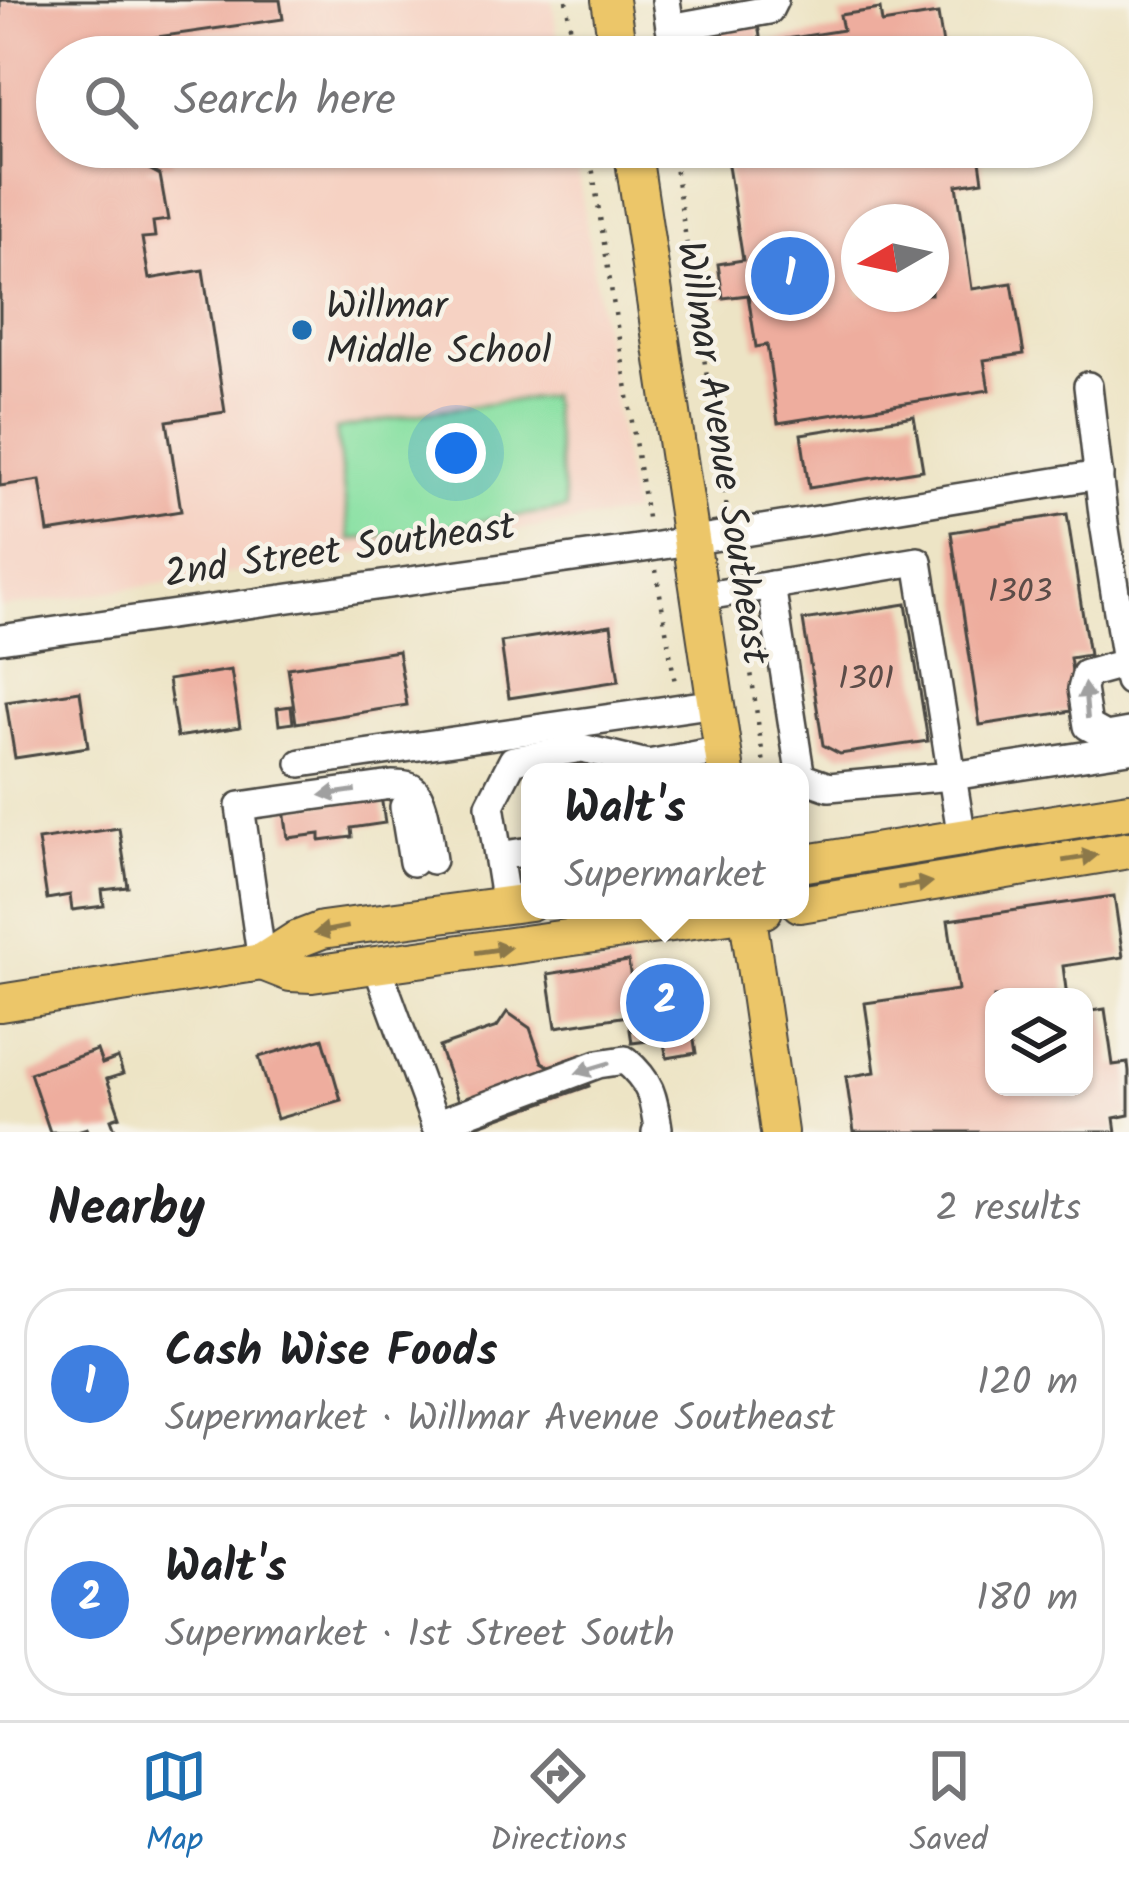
<!DOCTYPE html>
<meta charset="utf-8">
<style>
:root{--surface:#fff;--page:#f6f6f6;--text:#202124;--muted:#757577;--line:#e0e0e0;--accent:#1f6fb2}
body{margin:0;font-family:Kalam,sans-serif;background:var(--page);color:var(--text)}
.controls{position:absolute;right:36px;bottom:36px;display:grid;overflow:hidden;border-radius:24px;box-shadow:0 3px 9px #0004}
.controls button{width:108px;height:108px;display:grid;place-items:center;padding:0;border:0;border-bottom:3px solid var(--line);background:var(--surface);color:var(--text);font:60px sans-serif}
.compass{position:absolute;left:841px;top:204px;width:108px;height:108px;border-radius:50%;background:var(--surface);box-shadow:0 3px 9px #0004;rotate:261deg}
.you{position:absolute;left:456px;top:453px;width:42px;height:42px;margin:-30px;border:9px solid #fff;border-radius:50%;background:#1a73e8;box-shadow:0 0 0 18px #1a73e833}
.badge{display:grid;place-items:center;width:78px;height:78px;border-radius:50%;background:var(--accent);color:#fff;font-size:39px;font-weight:700}
.pin{position:absolute;translate:-50% -50%;border:6px solid #fff;box-shadow:0 3px 12px #0006}
.popup{position:absolute;left:521px;top:763px;width:288px;height:156px;box-sizing:border-box;display:grid;place-content:center;border-radius:24px;background:var(--surface);filter:drop-shadow(0 3px 9px #0005);font-size:39px;white-space:nowrap;color:var(--muted)}
.popup b{font-size:45px;color:var(--text)}
.popup::after{content:'';position:absolute;left:50%;top:100%;margin-left:-24px;border:24px solid transparent;border-top-color:var(--surface)}
.list{margin:0;padding:0;list-style:none}
h2{display:flex;justify-content:space-between;align-items:center;height:156px;margin:0;padding:0 48px;font-size:51px}
h2 small{font-size:39px;font-weight:400;color:var(--muted)}
.list li{display:grid;grid-template-columns:78px 1fr auto;gap:36px;align-items:center;box-sizing:border-box;height:192px;margin:0 24px 24px;padding:0 24px;border:3px solid var(--line);border-radius:48px}
.list b{display:block;font-size:45px;white-space:nowrap}
.list p{margin:0;font-size:39px;white-space:nowrap;color:var(--muted)}
.list em{font-size:39px;font-style:normal;color:var(--muted)}
.icon{flex:none;width:66px;height:66px;fill:none;stroke:currentColor;stroke-width:2;stroke-linecap:round;stroke-linejoin:round}
.map{position:relative;flex:none;width:1129px;height:1132px;overflow:hidden}
.search{position:absolute;background:var(--surface);box-shadow:0 3px 9px #0004;left:36px;right:36px;top:36px;height:132px;display:flex;align-items:center;gap:30px;box-sizing:border-box;padding:0 42px;border-radius:66px;color:var(--muted);font-size:45px}
.sheet{height:588px;background:var(--surface)}
nav{display:flex;justify-content:space-around;align-items:center;box-sizing:border-box;height:168px;border-top:3px solid var(--line);background:var(--surface);font-size:33px;color:var(--muted)}
nav a{display:grid;justify-items:center;gap:6px}
nav .on{color:var(--accent)}
.map>svg:first-child{display:block}
</style>
<div class="map">
<svg width="1129" height="1132" viewBox="0 0 1129 1132">
<rect width="100%" height="100%" fill="#f7f3e8"/>
<filter id="ink" filterUnits="userSpaceOnUse"><feTurbulence type="fractalNoise" baseFrequency=".00833" numOctaves="2"/><feDisplacementMap in="SourceGraphic" scale="24" xChannelSelector="R" yChannelSelector="G"/><feConvolveMatrix kernelMatrix="1 2 1 2 8 2 1 2 1" color-interpolation-filters="sRGB"/></filter>
<filter id="wash" filterUnits="userSpaceOnUse"><feTurbulence type="fractalNoise" baseFrequency=".004" numOctaves="4" result="noise"/><feDisplacementMap in="SourceGraphic" scale="48" xChannelSelector="R" yChannelSelector="G"/><feGaussianBlur stdDeviation="2.7" result="paint"/><feColorMatrix in="noise" values="0 0 0 0 0 0 0 0 0 0 0 0 0 0 0 0 0 1.4 0 .05"/><feComposite in="paint" operator="in"/></filter>
<g filter="url(#wash)">
<rect width="100%" height="100%" fill="#ede4c5"/>
<!-- built -->
<polygon fill="#f6d2c3" points="0,0 552,0 560,57 57,57 57,147 574,147 632,513 0,608"/>
<!-- green -->
<polygon fill="#8be1a4" stroke="#5b8668" stroke-width="3" points="550,396 566,509 350,540 336,429 429,412"/>
<g id="blocks">
<!-- building -->
<g fill="#eead9e" fill-rule="evenodd">
<polygon points="0,0 280,0 283,19 115,43 117,57 57,57 57,147 170,147 173,163 145,167 160,175 168,220 153,222 155,237 142,238 149,279 203,270 225,412 167,421 181,511 48,532 40,480 0,486"/>
<polygon points="880,9 882,23 938,14 945,57 685,57 684,48 709,43 706,26 757,18 761,43 843,30 840,15"/>
<path d="M725,147h253l5,34 -26,4 15,104 40,-6 12,71 -40,6 5,30 -211,33 -11,-78 -11,2 -8,-52 -25,3 -5,-34 25,-4zM859,222h72v72h-72z"/>
<polygon points="914,416 923,470 809,488 801,434"/>
<polygon points="1067,514 1089,655 1070,658 1078,710 980,725 951,532"/>
<polygon points="906,604 928,741 840,754 823,745 803,620"/>
<polygon points="611,625 619,681 509,698 501,642"/>
<polygon points="398,651 407,705 296,723 288,668"/>
<polygon points="231,670 240,727 177,737 168,680"/>
<polygon points="80,691 88,747 15,758 6,702"/>
<polygon points="291,706 293,723 279,725 277,708"/>
<polygon points="381,796 385,823 351,828 352,837 320,841 320,834 288,838 284,809"/>
<polygon points="119,828 128,887 102,890 104,906 72,910 70,895 47,899 38,840"/>
<polygon points="1114,896 1123,957 1063,966 1067,997 994,997 994,1087 1084,1087 1084,1012 1105,1009 1113,1065 1128,1063 1129,1071 1129,1115 1114,1118 1116,1132 854,1132 846,1077 875,1072 865,1003 958,990 948,920"/>
<polygon points="628,961 636,1007 642,998 676,992 688,1001 696,1053 667,1058 663,1039 632,1043 628,1016 556,1027 548,974"/>
<polygon points="507,1012 530,1028 542,1062 549,1066 578,1056 589,1086 468,1129 439,1047 497,1027"/>
<polygon points="323,1038 341,1100 277,1119 259,1057"/>
<polygon points="97,1050 102,1064 118,1058 123,1074 107,1079 120,1116 111,1119 116,1132 89,1132 87,1128 74,1132 50,1132 30,1073"/>
</g>
</g>
</g>
<g filter="url(#ink)">
<use href="#blocks" fill-opacity="0" stroke="#484742" stroke-width="3"/>
<g fill="none" stroke-linecap="round" stroke-linejoin="round">
<!-- minor casing -->
<g stroke="#484742" stroke-width="32">
<g id="minor">
<polyline points="666,0 670,28 769,10 774,0"/>
<polyline points="1088,386 1104,523 1129,681"/>
<polyline points="771,585 800,772"/>
<polyline points="700,597 918,561 952,776 829,787 800,777 800,773"/>
<polyline points="0,639 651,547 1099,475"/>
<polyline points="1126,663 1086,674 1082,689 1088,726 1106,736 1129,732"/>
<polyline points="301,763 716,703"/>
<polyline points="648,764 723,750"/>
<polyline points="404,807 413,862"/>
<polyline points="962,838 952,776 1129,749"/>
<polyline points="499,856 530,851"/>
<polyline points="506,905 490,805 513,760 582,748 648,764 649,772"/>
<path d="M262,962l-22,-156 152,-21c6,0 16,0 21,4 13,10 16,54 19,71"/>
<polyline points="377,966 438,1132"/>
<path d="M435,1125l163,-61 27,-4c26,22 28,36 33,68l-2,4"/>
</g>
</g>
<!-- major casing -->
<g stroke="#484742" stroke-width="40">
<g id="major">
<polyline points="610,0 619,57"/>
<polyline points="632,147 726,772"/>
<polyline points="800,864 1129,811"/>
<polyline points="800,904 1129,850"/>
<polyline points="747,910 779,1132"/>
<polyline points="262,962 290,973 312,974 764,910"/>
<polyline points="0,1003 262,962 296,940 322,930 530,902"/>
</g>
</g>
<!-- path -->
<g stroke="#484742" stroke-width="4.5" stroke-dasharray="3 9" stroke-linecap="butt">
<polyline points="566,0 575,57"/>
<polyline points="589,147 648,524"/>
<polyline points="672,147 727,509"/>
<polyline points="656,570 675,683"/>
<polyline points="743,615 765,772"/>
</g>
<!-- minor -->
<use href="#minor" stroke="#fff" stroke-width="27"/>
<!-- major -->
<use href="#major" stroke="#ecc669" stroke-width="36"/>
</g>
<!-- one-way arrows -->
<defs><path id="oneway-solid" d="M-6-.8H1V-3.2L6.5 0L1 3.2V.8H-6Z" transform="scale(3)"/></defs>
<g fill="#a0a0a0">
<use href="#oneway-solid" transform="translate(1086 701) rotate(-95)"/>
<use href="#oneway-solid" transform="translate(338 793) rotate(172)"/>
<use href="#oneway-solid" transform="translate(593 1068) rotate(163)"/>
</g>
<g fill="#8c784a">
<use href="#oneway-solid" transform="translate(1080 858) rotate(-9)"/>
<use href="#oneway-solid" transform="translate(915 885) rotate(-9)"/>
<use href="#oneway-solid" transform="translate(331 930) rotate(169)"/>
<use href="#oneway-solid" transform="translate(493 950) rotate(-8)"/>
</g>
</g>
<!-- markers -->
<circle fill="#1f6fb2" stroke="#f7f3e8" stroke-width="4.5" cx="302" cy="330" r="12"/>
<g text-anchor="middle" dominant-baseline="central" stroke-width="9" stroke-linejoin="round" paint-order="stroke">
<!-- number labels -->
<g font-size="33" fill="#5c4c48">
<text x="1020" y="593">1303</text>
<text x="866" y="680">1301</text>
</g>
<!-- poi labels -->
<g font-size="39" fill="#2b2b2b" stroke="#f7f3e8" text-anchor="start">
<text x="326" y="308">Willmar<tspan x="326" dy="45">Middle School</tspan></text>
</g>
<!-- street labels -->
<g font-size="39" fill="#2b2b2b" stroke="#f7f3e8">
<text transform="translate(721 453) rotate(81)">Willmar Avenue Southeast</text>
<text transform="translate(340 552) rotate(-8)">2nd Street Southeast</text>
</g>
</g>
</svg>
<div class="controls">
<button><svg class="icon" aria-label="layers" viewBox="0 0 24 24"><path d="M12 4l9 5-9 5-9-5zM3 14l9 5 9-5"/></svg></button>
</div>
<svg class="compass" viewBox="-18 -18 36 36"><path d="M0-13l5 13h-10z" fill="#e53935"/><path d="M0 13l5-13h-10z" fill="#757577"/></svg>
<div class="you"></div>
<div class="pin badge" style="left:790px;top:276px;background:#3f7fe0">1</div>
<div class="pin badge" style="left:665px;top:1003px;background:#3f7fe0">2</div>
<div class="popup"><b>Walt's</b>Supermarket</div>
<div class="search"><svg class="icon" aria-label="search" viewBox="0 0 24 24"><circle cx="10" cy="10" r="6"/><path d="M15 15l6 6"/></svg>Search here</div>
</div>
<section class="sheet">
<h2>Nearby<small>2 results</small></h2>
<ul class="list">
<li><span class="badge" style="background:#3f7fe0">1</span><div><b>Cash Wise Foods</b><p>Supermarket · Willmar Avenue Southeast</p></div><em>120 m</em></li>
<li><span class="badge" style="background:#3f7fe0">2</span><div><b>Walt's</b><p>Supermarket · 1st Street South</p></div><em>180 m</em></li>
</ul>
</section>
<nav>
<a class="on"><svg class="icon" aria-label="map" viewBox="0 0 24 24"><path d="M3 6l6-2 6 2 6-2v14l-6 2-6-2-6 2zM9 4v14M15 6v14"/></svg>Map</a>
<a><svg class="icon" aria-label="directions" viewBox="0 0 24 24"><path d="M12 3l9 9-9 9-9-9zM9 14v-3h6M13 9l2 2-2 2"/></svg>Directions</a>
<a><svg class="icon" aria-label="saved" viewBox="0 0 24 24"><path d="M7 4h10v16l-5-4-5 4z"/></svg>Saved</a>
</nav>
